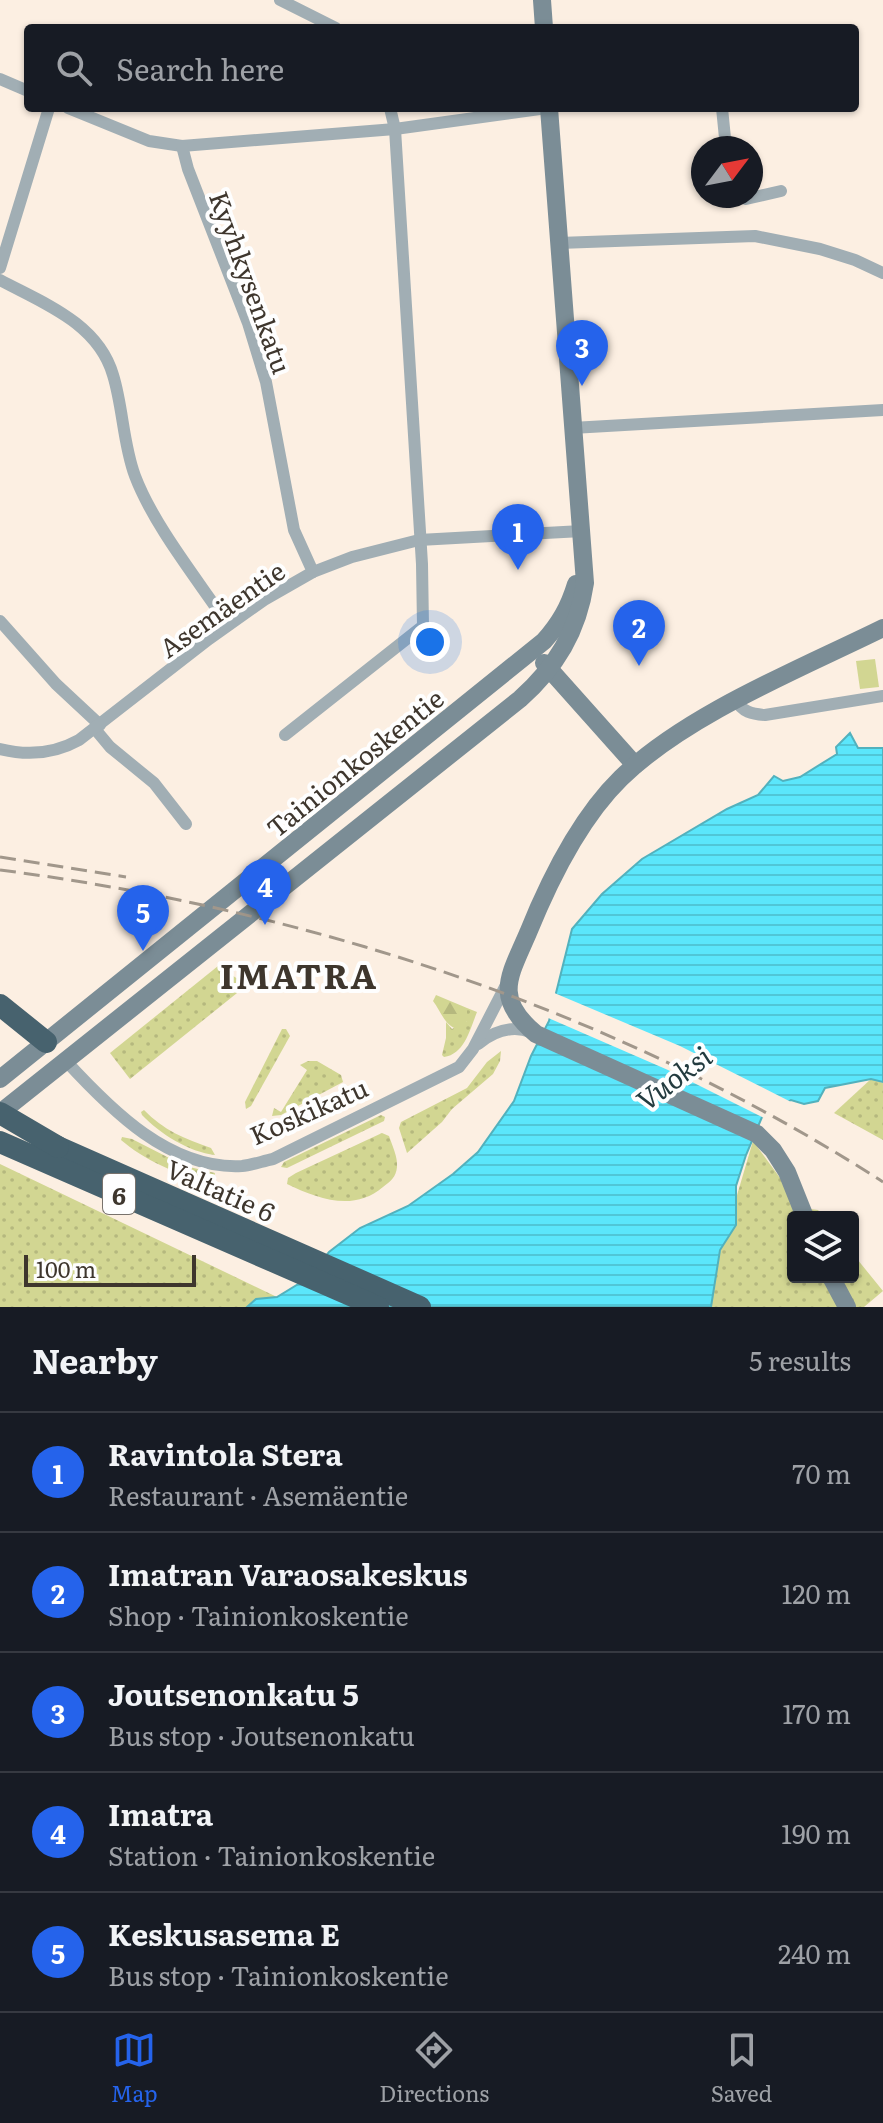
<!DOCTYPE html>
<meta charset="utf-8">
<style>
:root{--surface:#171b24;--page:#20242c;--text:#f1f3f6;--muted:#9ea1a6;--line:#363941;--accent:#2563eb}
body{margin:0;font-family:Literata,serif;background:var(--page);color:var(--text)}
.controls{position:absolute;right:24px;bottom:24px;display:grid;overflow:hidden;border-radius:8px;box-shadow:0 2px 6px #0004}
.controls button{width:72px;height:72px;display:grid;place-items:center;padding:0;border:0;border-bottom:2px solid var(--line);background:var(--surface);color:var(--text);font:40px sans-serif}
.compass{position:absolute;left:691px;top:136px;width:72px;height:72px;border-radius:50%;background:var(--surface);box-shadow:0 2px 6px #0004;rotate:58deg}
.scale{position:absolute;left:24px;bottom:20px;width:172px;box-sizing:border-box;padding-left:8px;border:4px solid #3e362d;border-top:0;font-size:22px;line-height:28px;white-space:nowrap;color:#3e362d;-webkit-text-stroke:6px #fefefe;paint-order:stroke}
.you{position:absolute;left:430px;top:642px;width:28px;height:28px;margin:-20px;border:6px solid #fff;border-radius:50%;background:#1a73e8;box-shadow:0 0 0 12px #1a73e833}
.badge{display:grid;place-items:center;width:52px;height:52px;border-radius:50%;background:var(--accent);color:#fff;font-size:26px;font-weight:700}
.pin{position:absolute;translate:-50% -66px;filter:drop-shadow(0 2px 4px #0008)}
.pin::after{content:'';position:absolute;top:42px;width:28px;height:24px;background:inherit;clip-path:polygon(0 0,100% 0,50% 100%)}
.list{margin:0;padding:0;list-style:none}
h2{display:flex;justify-content:space-between;align-items:center;height:104px;margin:0;padding:0 32px;font-size:34px}
h2 small{font-size:26px;font-weight:400;color:var(--muted)}
.list li{display:grid;grid-template-columns:52px 1fr auto;gap:24px;align-items:center;box-sizing:border-box;height:120px;padding:0 32px;border-top:2px solid var(--line)}
.list b{display:block;font-size:30px;white-space:nowrap}
.list p{margin:0;font-size:26px;white-space:nowrap;color:var(--muted)}
.list em{font-size:26px;font-style:normal;color:var(--muted)}
.icon{flex:none;width:44px;height:44px;fill:none;stroke:currentColor;stroke-width:2;stroke-linecap:round;stroke-linejoin:round}
.map{position:relative;flex:none;width:883px;height:1307px;overflow:hidden}
.search{position:absolute;background:var(--surface);box-shadow:0 2px 6px #0004;left:24px;right:24px;top:24px;height:88px;display:flex;align-items:center;gap:20px;box-sizing:border-box;padding:0 28px;border-radius:8px;color:var(--muted);font-size:30px}
.sheet{height:704px;background:var(--surface)}
nav{display:flex;justify-content:space-around;align-items:center;box-sizing:border-box;height:112px;border-top:2px solid var(--line);background:var(--surface);font-size:22px;color:var(--muted)}
nav a{display:grid;justify-items:center;gap:4px}
nav .on{color:var(--accent)}
.map>svg:first-child{display:block}
</style>
<div class="map">
<svg width="883" height="1307" viewBox="0 0 883 1307">
<defs>
<pattern id="grass-dots" width="8" height="8" patternUnits="userSpaceOnUse" patternTransform="scale(2)"><rect width="8" height="8" fill="#d2d692"/><path d="M2 2h.1M6 6h.1" fill="none" stroke="#b5b87e" stroke-width="1.8" stroke-linecap="round"/></pattern>
<pattern id="forest-firs" width="22" height="20" patternUnits="userSpaceOnUse" patternTransform="scale(2)"><rect width="22" height="20" fill="#d2d692"/><path d="M5 1l3.5 6h-7zM16 11l3.5 6h-7z" fill="#b5b87e"/></pattern>
<pattern id="water-rules" width="6" height="5" patternUnits="userSpaceOnUse" patternTransform="scale(2)"><rect width="6" height="5" fill="#5be6fb"/><path d="M0 2.5h6" fill="none" stroke="#50c6d7"/></pattern>
</defs>
<rect width="100%" height="100%" fill="#fcefe2"/>
<!-- grass -->
<g fill="url(#grass-dots)">
<polygon points="218,966 247,985 130,1079 110,1053"/>
<path d="M467,1008l10,4c-7,17 -12,42 -33,45l-2,-2 4,-17v-16l6,7 15,-8z"/>
<polygon points="282,1029 286,1029 290,1036 251,1106 246,1109 245,1102"/>
<polygon points="501,1051 500,1061 493,1074 452,1109 442,1122 407,1153 399,1128 401,1122 467,1088 487,1062"/>
<polygon points="317,1061 341,1075 343,1082 281,1115 272,1116 274,1108 281,1112 307,1070 300,1065 308,1061"/>
<polygon points="871,1079 883,1083 883,1140 834,1113"/>
<path d="M144,1110c19,20 41,29 67,38l4,7c-26,-3 -55,-21 -73,-40l-1,-3z"/>
<polygon points="381,1115 385,1117 384,1121 287,1168 281,1167 284,1162"/>
<path d="M382,1133l7,3c3,9 9,21 8,31 -1,10 -6,14 -14,20 -29,25 -65,12 -96,-3l1,-6 8,-5z"/>
<path d="M122,1137l10,2 53,27 30,7 -1,5c-29,3 -71,-19 -93,-38z"/>
<polygon points="753,1141 802,1208 818,1210 824,1217 793,1217 793,1277 853,1277 853,1254 883,1291 864,1307 704,1307"/>
<polygon points="0,1164 277,1297 256,1299 247,1307 0,1307"/>
</g>
<!-- forest -->
<path fill="url(#forest-firs)" d="M436,995l31,13v13l-7,9c-15,-3 -18,-17 -27,-29z"/>
<!-- pitch -->
<polygon fill="#d2d692" points="875,659 879,687 860,689 856,661"/>
<!-- water -->
<polygon fill="url(#water-rules)" stroke="#52b1bd" stroke-width="2" points="850,733 858,748 883,748 883,1082 871,1079 825,1088 818,1101 804,1104 791,1100 762,1117 746,1155 736,1186 736,1225 720,1250 711,1307 247,1307 256,1299 277,1297 308,1278 329,1252 360,1228 408,1206 453,1174 478,1152 514,1101 531,1056 549,1021 572,929 602,894 642,859 727,809 758,795 774,776 783,781 800,777 837,754 836,747"/>
<!-- pier -->
<polygon fill="#fcefe2" points="552,992 680,1046 801,1107 792,1104 766,1119 668,1070 546,1017"/>
<g fill="none" stroke-linecap="round" stroke-linejoin="round">
<!-- street -->
<g stroke="#a1aeb4" stroke-width="12">
<polyline points="280,0 336,28"/>
<polyline points="0,79 28,91"/>
<polyline points="68,108 149,141 182,146 395,129 547,108"/>
<polyline points="722,108 726,148"/>
<polyline points="182,146 188,169 248,323 266,382 294,530 313,572"/>
<polyline points="736,196 746,199 781,191"/>
<polyline points="559,243 755,236 820,249 855,260 883,273"/>
<polyline points="0,268 49,108"/>
<path d="M0,280c43,23 98,43 113,95 10,32 10,69 22,101 19,50 63,104 93,149"/>
<polyline points="572,428 883,410"/>
<polyline points="0,621 56,684 100,725"/>
<path d="M736,700c6,12 16,14 29,15l118,-19"/>
<polyline points="95,729 110,747 154,783 186,824"/>
<polyline points="285,735 423,626 422,564 395,129 390,108"/>
<path d="M0,749c28,7 54,5 79,-9l130,-101 55,-39 49,-28 39,-15 67,-17 163,-9"/>
<path d="M478,1044c16,-13 34,-19 53,-12"/>
<path d="M66,1061c45,49 104,109 176,105 10,-1 21,-5 31,-7l186,-92 14,-18 34,-66"/>
</g>
<!-- secondary -->
<g stroke="#7b8d96" stroke-width="18">
<polyline points="542,0 544,28"/>
<polyline points="544,663 635,765"/>
<path d="M0,1079l544,-438c16,-18 25,-34 32,-57"/>
<path d="M0,1113l520,-414c36,-32 58,-68 65,-116l-36,-475"/>
<path d="M805,1217l-18,-45 -14,-22 -16,-16 -221,-100c-43,-36 -27,-57 -8,-101 21,-52 52,-115 93,-155 66,-64 179,-109 262,-150"/>
<polyline points="831,1277 847,1307"/>
</g>
<!-- highway -->
<g stroke="#47626e" stroke-width="22">
<polyline points="0,1005 46,1042"/>
<polyline points="42,1140 420,1307"/>
<polyline points="0,1142 378,1307"/>
</g>
<!-- rail -->
<g stroke="#a1978b" stroke-width="3" stroke-dasharray="16 8" stroke-linecap="butt">
<polyline points="0,857 126,877"/>
<path d="M0,870c311,40 619,142 883,312"/>
</g>
<!-- highway-bridge -->
<polyline stroke="#47626e" stroke-width="22" points="0,1113 58,1147"/>
</g>
<g text-anchor="middle" dominant-baseline="central" stroke-width="8" stroke-linejoin="round" paint-order="stroke">
<!-- shield labels -->
<rect fill="#fefefe" stroke="#78726c" stroke-width="2" x="103" y="1174" width="32" height="40" rx="6"/>
<g font-size="24" font-weight="bold" fill="#3e362d">
<text x="119" y="1194">6</text>
</g>
<!-- street labels -->
<g font-size="26" fill="#3e362d" stroke="#fefefe">
<text transform="translate(252 282) rotate(70)">Kyyhkysenkatu</text>
<text transform="translate(221 608) rotate(-35)">Asemäentie</text>
<text transform="translate(354 762) rotate(-39)">Tainionkoskentie</text>
<text transform="translate(308 1110) rotate(-24)">Koskikatu</text>
<text transform="translate(221 1189) rotate(24)">Valtatie 6</text>
</g>
<!-- water labels -->
<g font-size="28" font-style="italic" fill="#233b3f" stroke="#fefefe">
<text transform="translate(673 1077) rotate(-37)">Vuoksi</text>
</g>
<!-- district labels -->
<g font-size="34" font-weight="bold" letter-spacing="2" fill="#3e362d" stroke="#fefefe">
<text x="299" y="974">IMATRA</text>
</g>
</g>
</svg>
<div class="controls">
<button><svg class="icon" aria-label="layers" viewBox="0 0 24 24"><path d="M12 4l9 5-9 5-9-5zM3 14l9 5 9-5"/></svg></button>
</div>
<svg class="compass" viewBox="-18 -18 36 36"><path d="M0-13l5 13h-10z" fill="#e53935"/><path d="M0 13l5-13h-10z" fill="#9ea1a6"/></svg>
<div class="scale">100 m</div>
<div class="you"></div>
<div class="pin badge" style="left:518px;top:570px">1</div>
<div class="pin badge" style="left:639px;top:666px">2</div>
<div class="pin badge" style="left:582px;top:386px">3</div>
<div class="pin badge" style="left:265px;top:925px">4</div>
<div class="pin badge" style="left:143px;top:951px">5</div>
<div class="search"><svg class="icon" aria-label="search" viewBox="0 0 24 24"><circle cx="10" cy="10" r="6"/><path d="M15 15l6 6"/></svg>Search here</div>
</div>
<section class="sheet">
<h2>Nearby<small>5 results</small></h2>
<ul class="list">
<li><span class="badge">1</span><div><b>Ravintola Stera</b><p>Restaurant · Asemäentie</p></div><em>70 m</em></li>
<li><span class="badge">2</span><div><b>Imatran Varaosakeskus</b><p>Shop · Tainionkoskentie</p></div><em>120 m</em></li>
<li><span class="badge">3</span><div><b>Joutsenonkatu 5</b><p>Bus stop · Joutsenonkatu</p></div><em>170 m</em></li>
<li><span class="badge">4</span><div><b>Imatra</b><p>Station · Tainionkoskentie</p></div><em>190 m</em></li>
<li><span class="badge">5</span><div><b>Keskusasema E</b><p>Bus stop · Tainionkoskentie</p></div><em>240 m</em></li>
</ul>
</section>
<nav>
<a class="on"><svg class="icon" aria-label="map" viewBox="0 0 24 24"><path d="M3 6l6-2 6 2 6-2v14l-6 2-6-2-6 2zM9 4v14M15 6v14"/></svg>Map</a>
<a><svg class="icon" aria-label="directions" viewBox="0 0 24 24"><path d="M12 3l9 9-9 9-9-9zM9 14v-3h6M13 9l2 2-2 2"/></svg>Directions</a>
<a><svg class="icon" aria-label="saved" viewBox="0 0 24 24"><path d="M7 4h10v16l-5-4-5 4z"/></svg>Saved</a>
</nav>
